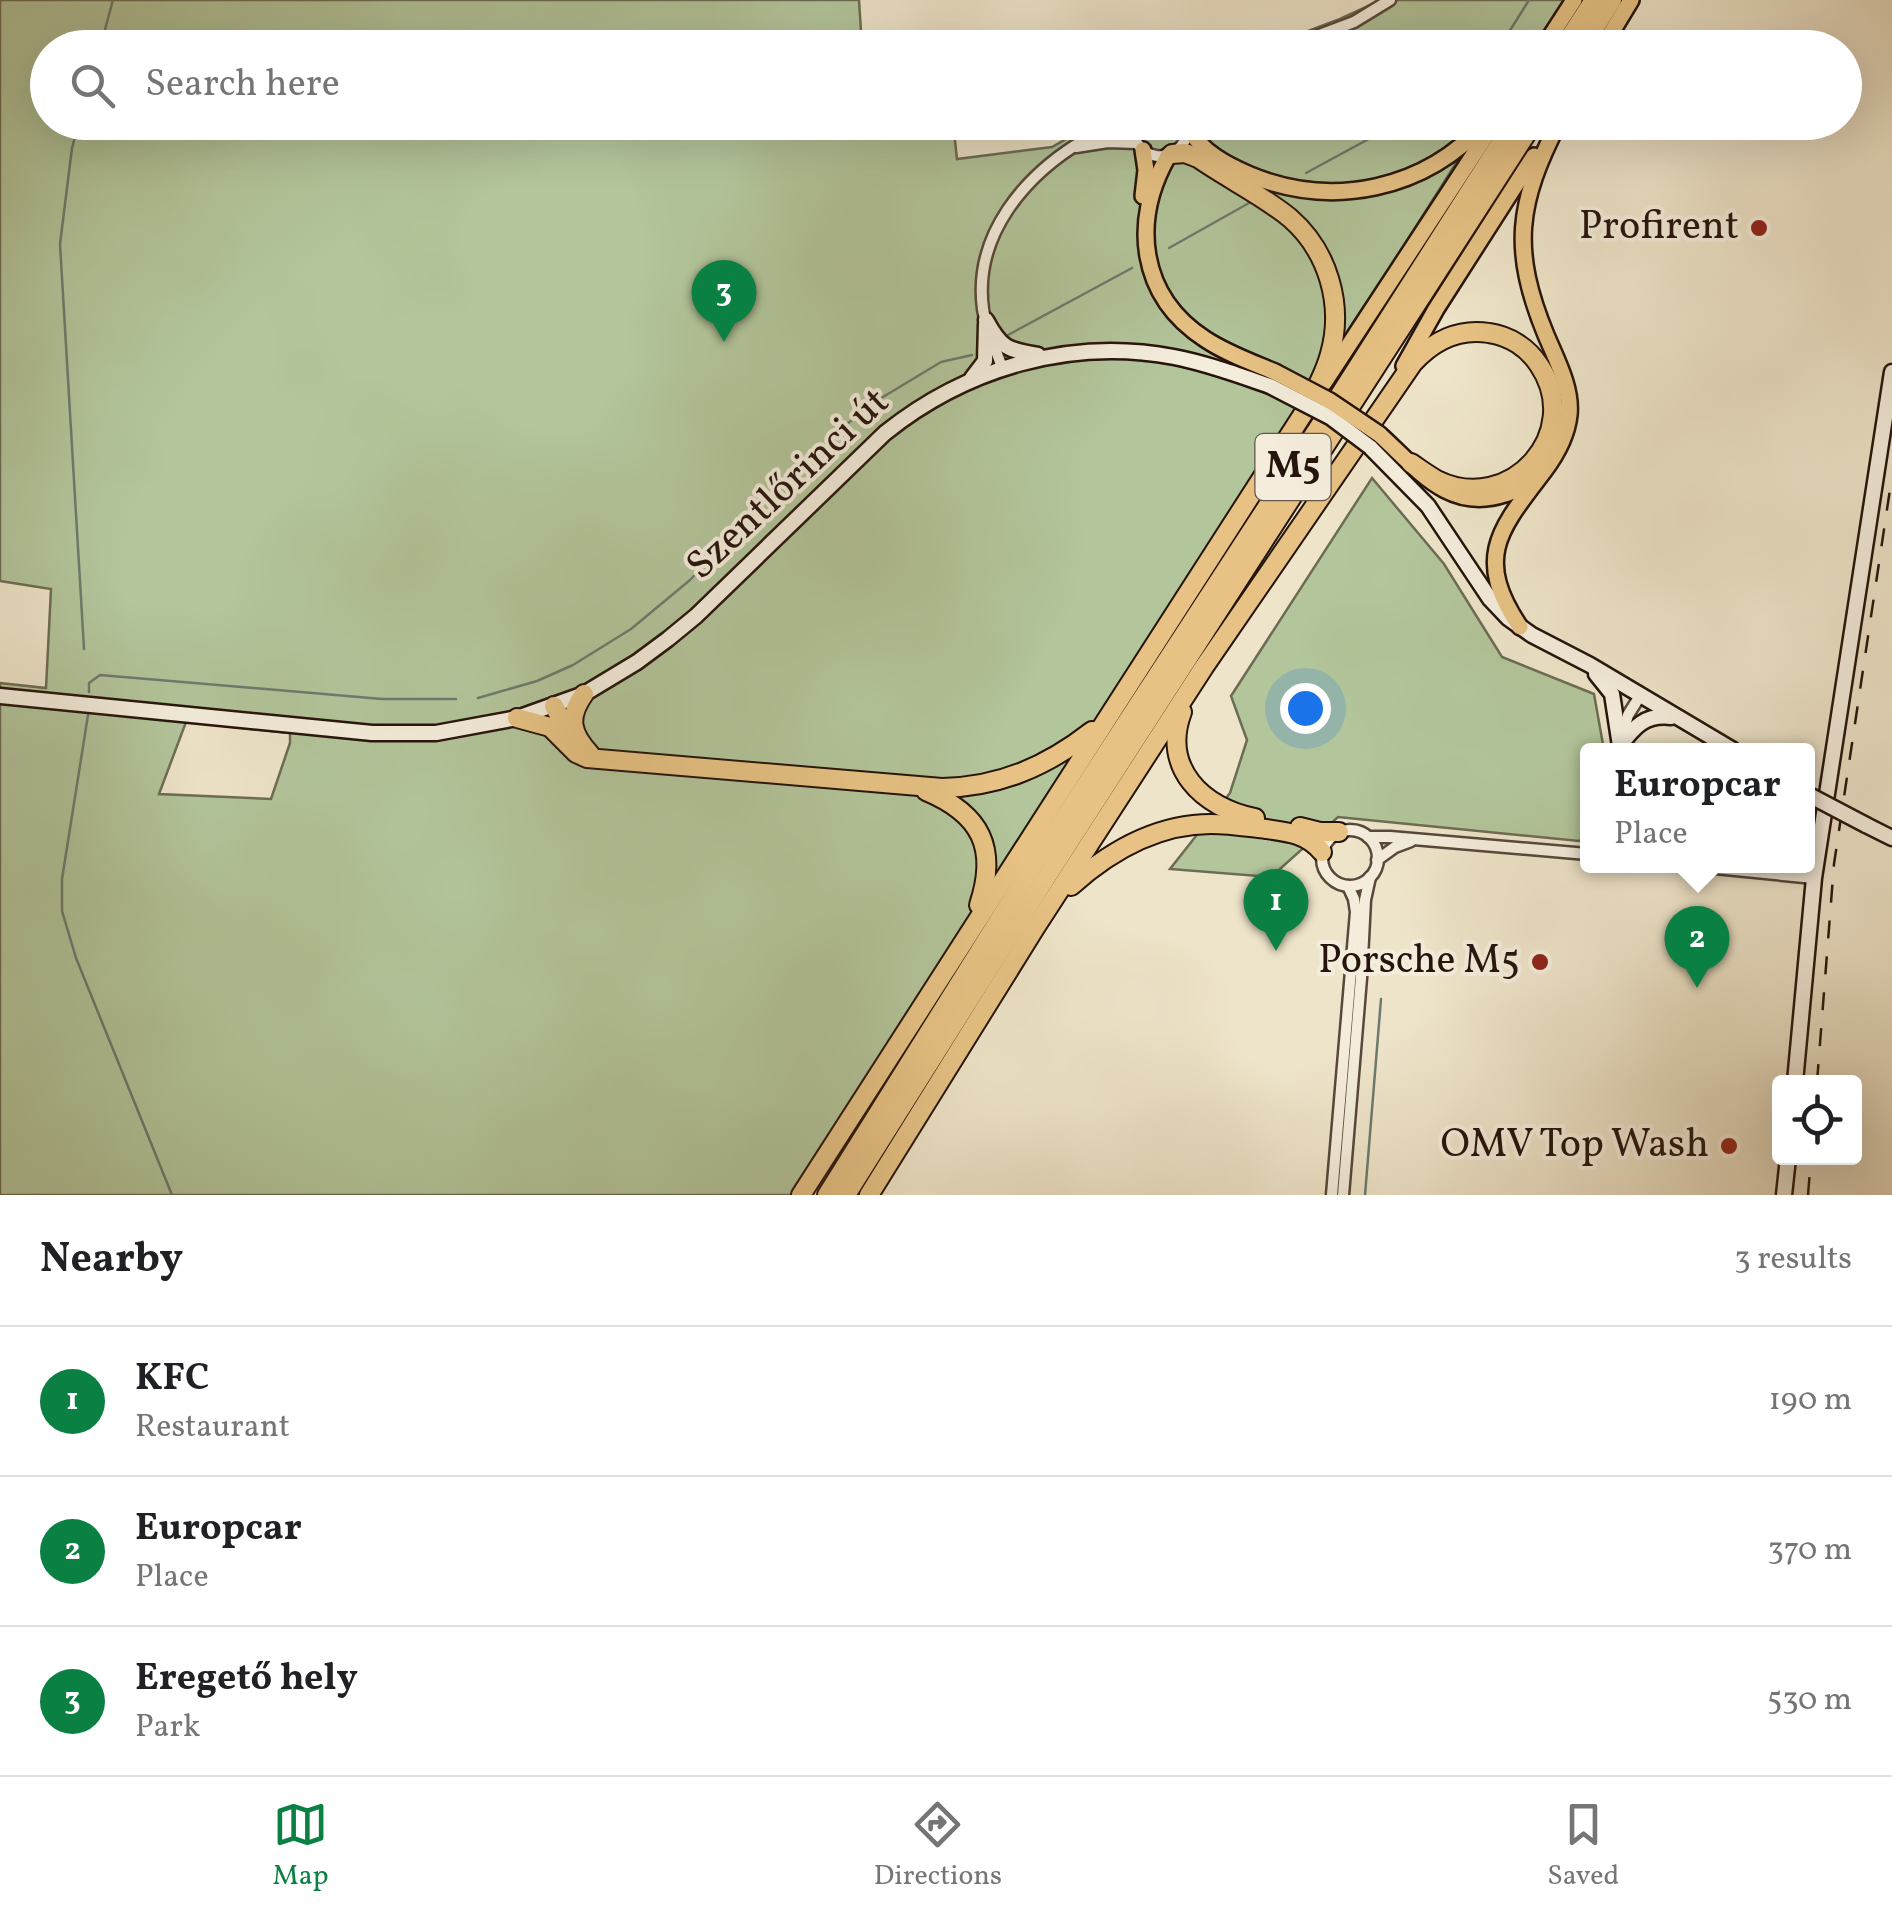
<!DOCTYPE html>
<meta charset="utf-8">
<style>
:root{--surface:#fff;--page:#f6f6f6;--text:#202124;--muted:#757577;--line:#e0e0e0;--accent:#0b8043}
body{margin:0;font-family:Vollkorn,serif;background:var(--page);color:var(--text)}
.controls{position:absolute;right:30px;bottom:30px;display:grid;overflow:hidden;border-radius:10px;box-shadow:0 10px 40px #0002}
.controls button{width:90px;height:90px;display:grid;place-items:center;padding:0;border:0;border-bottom:2px solid var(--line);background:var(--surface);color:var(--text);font:50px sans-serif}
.you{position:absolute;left:1305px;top:708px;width:35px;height:35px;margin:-25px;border:8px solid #fff;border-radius:50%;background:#1a73e8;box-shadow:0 0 0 15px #1a73e833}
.badge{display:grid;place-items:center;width:65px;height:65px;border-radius:50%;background:var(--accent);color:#fff;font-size:32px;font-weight:700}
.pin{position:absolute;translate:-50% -82px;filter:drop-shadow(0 2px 5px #0008)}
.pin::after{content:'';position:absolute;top:52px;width:35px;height:30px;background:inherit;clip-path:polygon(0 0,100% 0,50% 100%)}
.popup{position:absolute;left:1580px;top:743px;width:235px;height:130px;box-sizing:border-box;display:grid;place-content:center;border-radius:10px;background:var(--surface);filter:drop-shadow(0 2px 8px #0005);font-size:32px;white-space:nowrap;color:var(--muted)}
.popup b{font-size:38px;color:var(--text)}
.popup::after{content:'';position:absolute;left:50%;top:100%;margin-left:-20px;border:20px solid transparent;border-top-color:var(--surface)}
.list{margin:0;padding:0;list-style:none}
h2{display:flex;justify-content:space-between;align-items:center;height:130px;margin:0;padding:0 40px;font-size:42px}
h2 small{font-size:32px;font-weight:400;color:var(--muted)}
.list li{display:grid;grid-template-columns:65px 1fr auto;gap:30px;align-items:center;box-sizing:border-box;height:150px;padding:0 40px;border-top:2px solid var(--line)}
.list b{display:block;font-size:38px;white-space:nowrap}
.list p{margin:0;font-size:32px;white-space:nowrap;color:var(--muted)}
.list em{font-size:32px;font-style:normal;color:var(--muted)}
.icon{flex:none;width:55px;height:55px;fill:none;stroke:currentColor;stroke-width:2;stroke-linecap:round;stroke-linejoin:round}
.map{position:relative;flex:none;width:1892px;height:1195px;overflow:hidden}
.search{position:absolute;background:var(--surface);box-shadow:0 10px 40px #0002;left:30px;right:30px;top:30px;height:110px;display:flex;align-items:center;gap:25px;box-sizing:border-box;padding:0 35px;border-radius:55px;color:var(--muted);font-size:38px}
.sheet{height:580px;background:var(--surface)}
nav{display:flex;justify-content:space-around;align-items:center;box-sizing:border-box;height:140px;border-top:2px solid var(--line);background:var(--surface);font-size:28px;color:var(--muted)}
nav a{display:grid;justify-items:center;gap:5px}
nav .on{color:var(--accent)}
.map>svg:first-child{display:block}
</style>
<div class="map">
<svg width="1892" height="1195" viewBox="0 0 1892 1195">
<rect width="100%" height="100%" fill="#eee4c9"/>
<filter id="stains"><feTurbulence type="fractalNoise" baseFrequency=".002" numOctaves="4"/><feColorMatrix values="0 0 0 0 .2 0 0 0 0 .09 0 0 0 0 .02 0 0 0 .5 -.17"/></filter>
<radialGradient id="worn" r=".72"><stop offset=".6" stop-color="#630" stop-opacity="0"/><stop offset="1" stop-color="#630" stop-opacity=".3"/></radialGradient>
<!-- green -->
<g fill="#b3c59b" stroke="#6c6c54" stroke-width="2.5" fill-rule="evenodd">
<path d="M0,0h859l3,47 -814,1v74h905l4,37 95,-12 30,-17 25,-7h372l-16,29 -77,122 -484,748 -109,173h-793v-512l46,5 5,-99 -51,-8zM186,722l104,11v10l-19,56 -112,-5z"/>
<polygon points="1381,0 1565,0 1533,47 1263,48 1340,19"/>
<polygon points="1372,478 1444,564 1502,657 1594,694 1604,750 1587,750 1587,835 1579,841 1338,817 1271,877 1170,869 1230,793 1247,740 1231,696"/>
</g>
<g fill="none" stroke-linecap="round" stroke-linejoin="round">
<!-- stream -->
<g stroke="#6c7b6e" stroke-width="2.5">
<polyline points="100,48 113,0"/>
<polyline points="1499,48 1529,0"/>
<polyline points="79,122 72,148 60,244 84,649"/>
<polyline points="1306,173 1400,122"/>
<polyline points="1169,248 1249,203"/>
<polyline points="1008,335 1132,268"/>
<polyline points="89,692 89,683 100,675 382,699 456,699"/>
<polyline points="478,698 537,681 573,665 631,629 690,580 767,499 841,429 873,403 941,362 972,355"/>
<polyline points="88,715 62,879 62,911 76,958 172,1195"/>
<polyline points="1365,1195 1381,999"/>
</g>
<!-- street casing -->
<g stroke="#57483b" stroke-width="15">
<g id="street">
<polyline points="1285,48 1354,22 1390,0"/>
<path d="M1132,122c-1,42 50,47 57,6"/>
<polyline points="1076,147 1108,142 1136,143"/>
<path d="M1002,368c-6,-19 -16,-39 -19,-59 -10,-74 42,-134 101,-169 14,-8 30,-9 43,-18"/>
<polyline points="1621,740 1628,715 1640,696"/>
<circle cx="1350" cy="858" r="28"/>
<polyline points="1368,837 1390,837 1587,854"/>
<polyline points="1377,860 1395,847 1411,841"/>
<polyline points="1695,866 1814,878"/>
<polyline points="1332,1195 1356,912 1354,899 1348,886"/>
<polyline points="1343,1195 1361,978 1365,900 1370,877"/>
</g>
</g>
<!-- secondary casing -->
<g stroke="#25140c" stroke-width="19">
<g id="secondary">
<path d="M986,320c15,28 21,30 52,35"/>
<polyline points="972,378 985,361 986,324"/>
<polyline points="1370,447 1428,506 1490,599 1508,618 1532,635 1590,665 1733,750"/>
<polyline points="1596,674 1612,694 1620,746"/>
<path d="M0,696l372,37h64l81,-15 67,-24 53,-32 31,-23 28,-23 189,-183c81,-65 186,-96 289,-76 32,6 64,18 96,29"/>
<path d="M1620,746c14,-19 25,-32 51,-29"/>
<polyline points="1866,825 1892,838"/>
<polyline points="1795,1082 1814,878 1892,372"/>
<polyline points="1784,1195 1788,1158"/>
</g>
</g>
<!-- primary casing -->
<g stroke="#25140c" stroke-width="20">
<g id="primary">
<polyline points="1543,48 1574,0"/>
<polyline points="1602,48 1631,0"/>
<path d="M1189,128c12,24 38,37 61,47 83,34 175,15 236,-53"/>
<polyline points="1143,150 1146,170 1143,196"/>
<path d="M1168,156c-37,65 -29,140 37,183 21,14 46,23 70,33"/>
<polyline points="1404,366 1436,309 1534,156"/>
<polyline points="1324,383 1495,122"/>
<path d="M1379,434c37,33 69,79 126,60 10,-3 19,-9 29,-13"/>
<path d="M1520,627c-47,-70 -20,-98 24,-156 12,-16 23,-36 25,-56 3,-27 -13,-56 -23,-80 -35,-85 -29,-132 13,-213"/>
</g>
</g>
<!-- highway casing -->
<g stroke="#25140c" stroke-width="22">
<g id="highway">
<polyline points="1563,48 1594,0"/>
<polyline points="1582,48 1612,0"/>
<path d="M584,694c-17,24 -13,39 6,60"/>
<polyline points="554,706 569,734"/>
<path d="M1182,712c-21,56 21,96 73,106"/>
<path d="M517,718l33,9 26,26 11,5 355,30c58,-1 105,-22 150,-57"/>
<path d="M926,791c55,23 72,57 53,114"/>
<polyline points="1300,827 1320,832 1339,832"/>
<path d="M1071,886c39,-35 87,-62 140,-62 19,0 37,3 55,5 23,3 41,5 56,23"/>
<path d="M801,1195l504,-784c9,-19 20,-37 25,-57 14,-49 -2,-103 -40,-136 -28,-23 -62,-39 -92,-60l-13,-5 -13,1"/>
<polyline points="827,1195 1031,869 1338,398 1514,122"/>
<polyline points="846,1195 1046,878 1534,122"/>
<path d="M869,1195l166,-267 169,-261 209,-304c20,-22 46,-35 76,-30 21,3 39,15 50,32 46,68 -29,151 -102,115 -9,-5 -17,-11 -26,-17"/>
</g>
</g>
<!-- street -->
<use href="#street" stroke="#f4eddc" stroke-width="10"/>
<!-- secondary -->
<use href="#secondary" stroke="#f4eddc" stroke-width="14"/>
<!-- primary -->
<use href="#primary" stroke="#e7c284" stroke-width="15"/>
<!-- highway -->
<use href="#highway" stroke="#e7c284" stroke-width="18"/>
<!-- rail -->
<g stroke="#25140c" stroke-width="2.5" stroke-dasharray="18 18" stroke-linecap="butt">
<polyline points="1817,1082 1834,864 1892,476"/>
<polyline points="1808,1195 1811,1158"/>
</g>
<!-- secondary-bridge casing -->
<g stroke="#25140c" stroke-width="19" stroke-linecap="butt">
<g id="secondary-bridge">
<polyline points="1270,386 1330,417 1370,447"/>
<polyline points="1807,794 1866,825"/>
</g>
</g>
<!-- primary-bridge casing -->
<g stroke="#25140c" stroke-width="20" stroke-linecap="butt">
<polyline id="primary-bridge" points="1275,372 1330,401 1379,434"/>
</g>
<!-- secondary-bridge -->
<use href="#secondary-bridge" stroke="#f4eddc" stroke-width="14"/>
<!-- primary-bridge -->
<use href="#primary-bridge" stroke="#e7c284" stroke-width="15"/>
</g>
<!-- markers -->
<g fill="#8f2418" stroke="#f4eddc" stroke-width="4">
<circle cx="1759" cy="228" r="10"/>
<circle cx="1540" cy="962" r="10"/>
<circle cx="1729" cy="1146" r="10"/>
</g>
<g text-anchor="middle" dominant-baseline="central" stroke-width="8" stroke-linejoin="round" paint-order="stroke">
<!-- shield labels -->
<rect fill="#f4eddc" stroke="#63554a" stroke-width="2.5" x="1255.5" y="434" width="75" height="66" rx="8"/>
<g font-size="38" font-weight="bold" fill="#25140c">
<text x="1293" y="467">M5</text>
</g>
<!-- poi labels -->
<g font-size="40" fill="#25140c" stroke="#f4eddc" text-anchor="end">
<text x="1739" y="228">Profirent</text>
<text x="1520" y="962">Porsche M5</text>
<text x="1709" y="1146">OMV Top Wash</text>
</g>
<!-- street labels -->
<g font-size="40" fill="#25140c" stroke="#f4eddc">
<text transform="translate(789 485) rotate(-43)">Szentlőrinci út</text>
</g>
</g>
<rect width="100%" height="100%" filter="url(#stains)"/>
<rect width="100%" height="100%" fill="url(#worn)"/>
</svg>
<div class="controls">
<button><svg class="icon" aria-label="locate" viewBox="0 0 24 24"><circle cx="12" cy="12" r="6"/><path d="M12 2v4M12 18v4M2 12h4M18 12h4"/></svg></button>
</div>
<div class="you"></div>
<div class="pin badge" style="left:1276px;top:951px">1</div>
<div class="pin badge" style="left:1697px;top:988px">2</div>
<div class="popup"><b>Europcar</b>Place</div>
<div class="pin badge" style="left:724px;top:342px">3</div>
<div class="search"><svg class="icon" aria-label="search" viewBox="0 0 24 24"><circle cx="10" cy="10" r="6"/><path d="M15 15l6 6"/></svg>Search here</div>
</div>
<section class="sheet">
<h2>Nearby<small>3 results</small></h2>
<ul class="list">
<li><span class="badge">1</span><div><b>KFC</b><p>Restaurant</p></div><em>190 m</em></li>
<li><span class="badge">2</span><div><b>Europcar</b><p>Place</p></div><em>370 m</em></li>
<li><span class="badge">3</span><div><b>Eregető hely</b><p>Park</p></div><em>530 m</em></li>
</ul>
</section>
<nav>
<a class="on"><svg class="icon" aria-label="map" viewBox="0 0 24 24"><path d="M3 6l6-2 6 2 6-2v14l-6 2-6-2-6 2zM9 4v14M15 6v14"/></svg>Map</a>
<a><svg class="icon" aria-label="directions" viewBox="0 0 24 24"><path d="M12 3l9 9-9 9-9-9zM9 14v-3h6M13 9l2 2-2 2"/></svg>Directions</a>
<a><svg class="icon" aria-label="saved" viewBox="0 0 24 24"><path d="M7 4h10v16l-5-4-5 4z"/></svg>Saved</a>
</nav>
